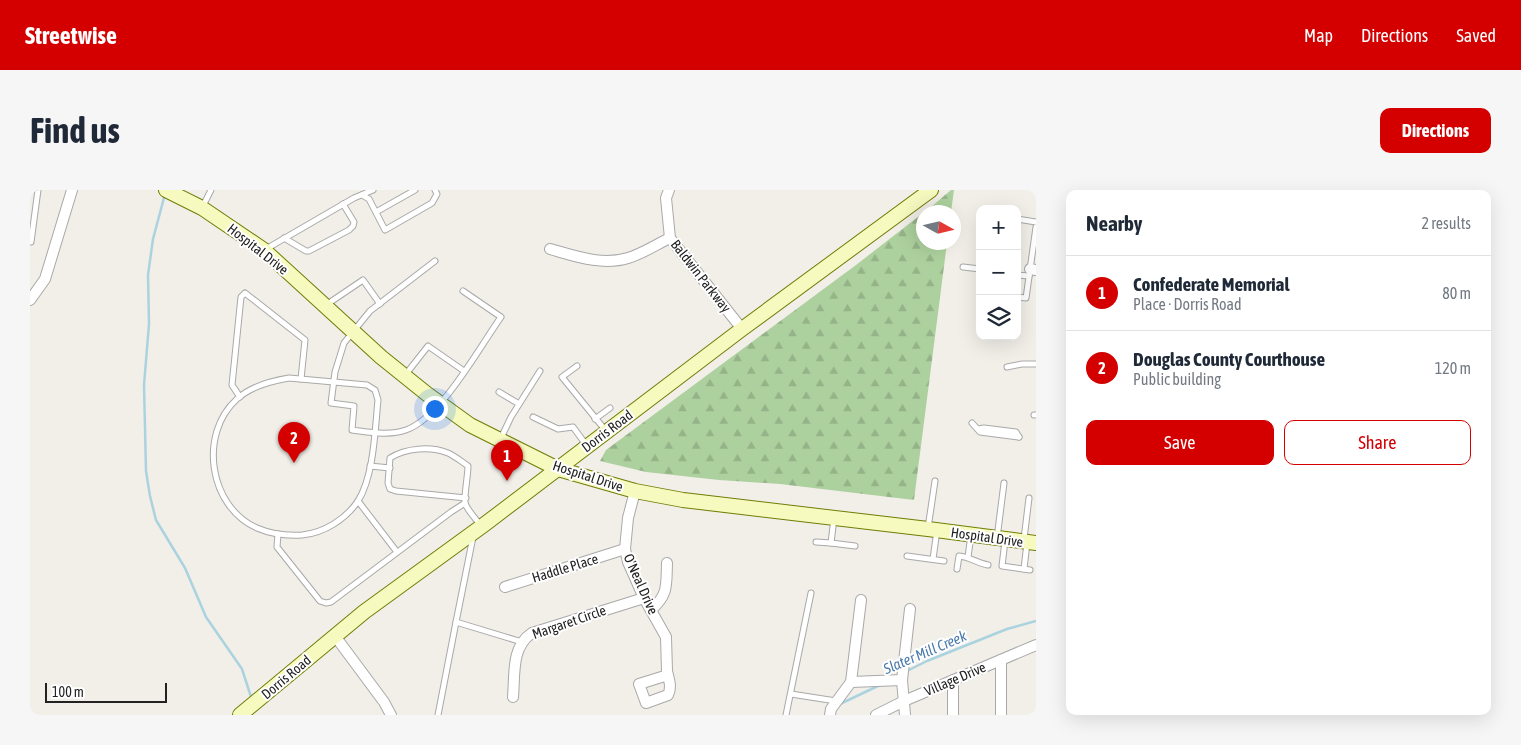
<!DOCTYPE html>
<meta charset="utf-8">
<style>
:root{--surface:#fff;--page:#f6f6f7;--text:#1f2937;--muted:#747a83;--line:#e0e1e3;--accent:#d40000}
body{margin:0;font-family:"Asap Condensed",sans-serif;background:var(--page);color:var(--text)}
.controls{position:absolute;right:15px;top:15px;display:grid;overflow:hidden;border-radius:10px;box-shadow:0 5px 20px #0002}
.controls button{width:45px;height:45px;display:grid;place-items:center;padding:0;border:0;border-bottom:1px solid var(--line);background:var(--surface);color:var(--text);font:25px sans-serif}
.compass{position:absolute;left:886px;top:15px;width:45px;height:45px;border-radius:50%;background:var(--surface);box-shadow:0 5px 20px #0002;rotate:98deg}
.scale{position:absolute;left:15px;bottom:12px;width:122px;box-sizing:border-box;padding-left:5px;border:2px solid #222;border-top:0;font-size:14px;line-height:18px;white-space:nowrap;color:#222;-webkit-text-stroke:4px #fff;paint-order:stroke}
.you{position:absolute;left:404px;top:218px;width:18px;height:18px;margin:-12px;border:4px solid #fff;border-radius:50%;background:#1a73e8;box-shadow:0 0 0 8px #1a73e833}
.badge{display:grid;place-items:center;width:32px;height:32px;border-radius:50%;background:var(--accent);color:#fff;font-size:16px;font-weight:700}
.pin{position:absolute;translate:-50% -41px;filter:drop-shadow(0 1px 2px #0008)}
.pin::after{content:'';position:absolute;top:26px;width:18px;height:15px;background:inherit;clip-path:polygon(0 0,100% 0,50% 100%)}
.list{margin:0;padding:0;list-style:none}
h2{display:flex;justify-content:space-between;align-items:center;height:65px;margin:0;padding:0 20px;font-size:21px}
h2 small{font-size:16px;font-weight:400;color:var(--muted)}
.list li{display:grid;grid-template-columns:32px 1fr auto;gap:15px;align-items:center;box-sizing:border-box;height:75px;padding:0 20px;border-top:1px solid var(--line)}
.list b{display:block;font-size:19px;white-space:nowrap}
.list p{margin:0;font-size:16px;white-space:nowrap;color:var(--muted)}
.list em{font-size:16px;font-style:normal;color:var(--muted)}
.actions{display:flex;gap:10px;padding:15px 20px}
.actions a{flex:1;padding:11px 0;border:1px solid var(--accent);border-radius:10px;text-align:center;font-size:18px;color:var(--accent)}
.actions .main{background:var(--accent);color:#fff}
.icon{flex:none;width:28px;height:28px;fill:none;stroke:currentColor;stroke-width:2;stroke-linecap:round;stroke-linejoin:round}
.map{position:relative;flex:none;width:1006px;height:525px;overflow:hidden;border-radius:10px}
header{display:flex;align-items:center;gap:30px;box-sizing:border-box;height:70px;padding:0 25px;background:var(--accent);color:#fff}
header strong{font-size:24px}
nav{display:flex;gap:28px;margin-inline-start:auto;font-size:18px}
.intro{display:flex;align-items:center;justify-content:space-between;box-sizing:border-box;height:120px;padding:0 30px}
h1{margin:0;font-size:35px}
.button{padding:12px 22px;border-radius:10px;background:var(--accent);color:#fff;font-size:18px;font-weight:700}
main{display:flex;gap:30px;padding:0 30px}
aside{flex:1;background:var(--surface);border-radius:10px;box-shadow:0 5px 20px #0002}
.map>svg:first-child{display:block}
</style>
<header>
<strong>Streetwise</strong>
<nav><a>Map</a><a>Directions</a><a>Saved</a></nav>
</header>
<div class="intro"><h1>Find us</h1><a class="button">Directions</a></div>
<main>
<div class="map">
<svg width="1006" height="525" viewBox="0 0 1006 525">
<defs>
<pattern id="forest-firs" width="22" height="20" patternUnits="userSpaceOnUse" patternTransform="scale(1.25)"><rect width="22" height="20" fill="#add19e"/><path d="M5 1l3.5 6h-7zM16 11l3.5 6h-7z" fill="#95b388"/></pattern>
</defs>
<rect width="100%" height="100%" fill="#f2efe9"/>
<!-- forest -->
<g fill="url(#forest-firs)">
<polygon points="921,0 924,0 921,22 895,22"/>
<polygon points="893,23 894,52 917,53 884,310 750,294 689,290 616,282 570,271 576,260 826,75"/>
</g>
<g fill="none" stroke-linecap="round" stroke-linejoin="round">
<!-- stream -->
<g stroke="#aad3df" stroke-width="2.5">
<polyline points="135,4 123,49 118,85 119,134 114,195 116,281 120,306 126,330 155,378 176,427 212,479 222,510"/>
<polyline points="875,482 897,471 977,439 1006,431"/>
<polyline points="810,514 850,495"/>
</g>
<!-- lane casing -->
<g stroke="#a9a9a9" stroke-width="7">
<g id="lane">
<polyline points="332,5 339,9 355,40 402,13 407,4 405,0"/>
<polyline points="172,18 181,0"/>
<polyline points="346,22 385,0"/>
<polyline points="987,29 1006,32"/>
<polyline points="254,48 276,61 279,61 319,40 323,36 324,32 313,14"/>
<polyline points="1,52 8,0"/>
<polyline points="236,59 324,8 343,0"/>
<path d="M405,71l-65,50 -26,32 -9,29 -4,31 23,3 -2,24c17,2 37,6 54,0 35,-12 73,-82 95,-113l-38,-26"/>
<polyline points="933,77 950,79"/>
<polyline points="987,85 999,86"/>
<polyline points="987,107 996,108 1006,37"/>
<polyline points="296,115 333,90 350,114"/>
<polyline points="547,176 532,187 576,241"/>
<polyline points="977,177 992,174 1006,174"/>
<polyline points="376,184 398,156 434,181"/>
<path d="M259,188l78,7 8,5 3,10c-3,29 -4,76 -20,101 -12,18 -34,32 -56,34 -16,1 -31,-1 -45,-7 -48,-21 -59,-94 -20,-129 14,-13 34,-18 52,-21z"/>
<polyline points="469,202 489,214"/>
<polyline points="210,207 202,195 211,107 215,103 275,150 271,189"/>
<polyline points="1004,225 1006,225"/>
<polyline points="503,227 528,239 543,237 557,256"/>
<polyline points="565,229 580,218"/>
<polyline points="942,233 950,242 989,247"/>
<polyline points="948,239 954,238 986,242 989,247"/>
<polyline points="470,250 481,227 510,181"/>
<polyline points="340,276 360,278"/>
<path d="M436,308l-70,-7 -6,-2 -2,-6 2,-25c16,-10 40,-12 58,-5 7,3 14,9 20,13 0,9 -4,30 -3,37 2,7 12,17 16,23"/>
<polyline points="328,311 367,362"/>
<polyline points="804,328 801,353 825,356"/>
<polyline points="898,338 905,291"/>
<polyline points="248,344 247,357 290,411 296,413 301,412 421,322 435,313"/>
<polyline points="443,347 426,432 492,452"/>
<polyline points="967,348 974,293"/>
<polyline points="994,349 999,308"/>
<polyline points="975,351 972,376 1000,380"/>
<polyline points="786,352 801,353"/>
<polyline points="877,366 914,371"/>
<polyline points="938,367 941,345"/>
<polyline points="903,369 907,340"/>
<path d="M927,379l2,-13c11,1 18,7 29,9"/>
<polyline points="994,379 997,353"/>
<polyline points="761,504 806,511"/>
<polyline points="408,525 426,432"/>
<polyline points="756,525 781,403"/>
</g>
</g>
<!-- street casing -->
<g stroke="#a9a9a9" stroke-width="12">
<g id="street">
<polyline points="639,0 636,8 640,48 712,139"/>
<path d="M520,59c25,7 52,17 78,9 14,-4 29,-14 42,-20"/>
<polyline points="1000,79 1006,80"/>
<polyline points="0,110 15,89 42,0"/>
<path d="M605,301l-7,27 -3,31 3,13 16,36 22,39 1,34c2,9 5,16 1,24l-22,8 -7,-19 29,-9"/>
<polyline points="475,397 595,359"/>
<path d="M621,420c18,-16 15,-25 16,-47"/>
<polyline points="305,446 354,512 361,525"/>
<polyline points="821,492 872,490"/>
<path d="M483,507c2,-23 -2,-50 19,-64l112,-35"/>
<polyline points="800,525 801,519 821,492 831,410"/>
<polyline points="846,525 874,511 1006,455"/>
<polyline points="875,525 872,490 880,419"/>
<polyline points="923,525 923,490"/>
<polyline points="971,525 971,470"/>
</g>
</g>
<!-- secondary casing -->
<g stroke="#707d05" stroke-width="16">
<g id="secondary">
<polyline points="136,0 172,18 234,60 351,167 397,204 440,235 528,279 605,301 653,310 898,339 1006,353"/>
<polyline points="210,525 334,422 455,334 712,139 901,0"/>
</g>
</g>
<!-- lane -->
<use href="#lane" stroke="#fff" stroke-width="5"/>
<!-- street -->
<use href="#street" stroke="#fff" stroke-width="10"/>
<!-- secondary -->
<use href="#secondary" stroke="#f7fabf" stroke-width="14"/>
</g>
<g text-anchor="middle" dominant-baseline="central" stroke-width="4" stroke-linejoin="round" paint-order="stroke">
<!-- street labels -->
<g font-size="14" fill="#222" stroke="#fff">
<text transform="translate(228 59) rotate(38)">Hospital Drive</text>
<text transform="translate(671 86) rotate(52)">Baldwin Parkway</text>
<text transform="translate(577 241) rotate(-37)">Dorris Road</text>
<text transform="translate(558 286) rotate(18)">Hospital Drive</text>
<text transform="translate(957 347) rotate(8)">Hospital Drive</text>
<text transform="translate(535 378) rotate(-17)">Haddle Place</text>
<text transform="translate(611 394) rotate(66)">O'Neal Drive</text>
<text transform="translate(539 432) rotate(-19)">Margaret Circle</text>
<text transform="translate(256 487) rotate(-40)">Dorris Road</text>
<text transform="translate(925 489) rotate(-23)">Village Drive</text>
</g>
<!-- water labels -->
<g font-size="15" font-style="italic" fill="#4a7aab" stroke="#fff">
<text transform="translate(895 462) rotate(-23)">Slater Mill Creek</text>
</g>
</g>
</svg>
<div class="controls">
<button>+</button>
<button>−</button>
<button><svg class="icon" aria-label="layers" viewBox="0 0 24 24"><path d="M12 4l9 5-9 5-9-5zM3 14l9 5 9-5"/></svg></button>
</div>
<svg class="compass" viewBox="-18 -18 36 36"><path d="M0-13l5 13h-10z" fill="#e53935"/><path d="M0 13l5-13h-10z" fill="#747a83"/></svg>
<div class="scale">100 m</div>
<div class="you"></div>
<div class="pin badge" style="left:477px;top:291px">1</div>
<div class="pin badge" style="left:264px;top:273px">2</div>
</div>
<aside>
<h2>Nearby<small>2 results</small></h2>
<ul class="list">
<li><span class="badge">1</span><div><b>Confederate Memorial</b><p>Place · Dorris Road</p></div><em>80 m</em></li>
<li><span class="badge">2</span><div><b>Douglas County Courthouse</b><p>Public building</p></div><em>120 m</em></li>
</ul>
<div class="actions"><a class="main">Save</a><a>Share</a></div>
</aside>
</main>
